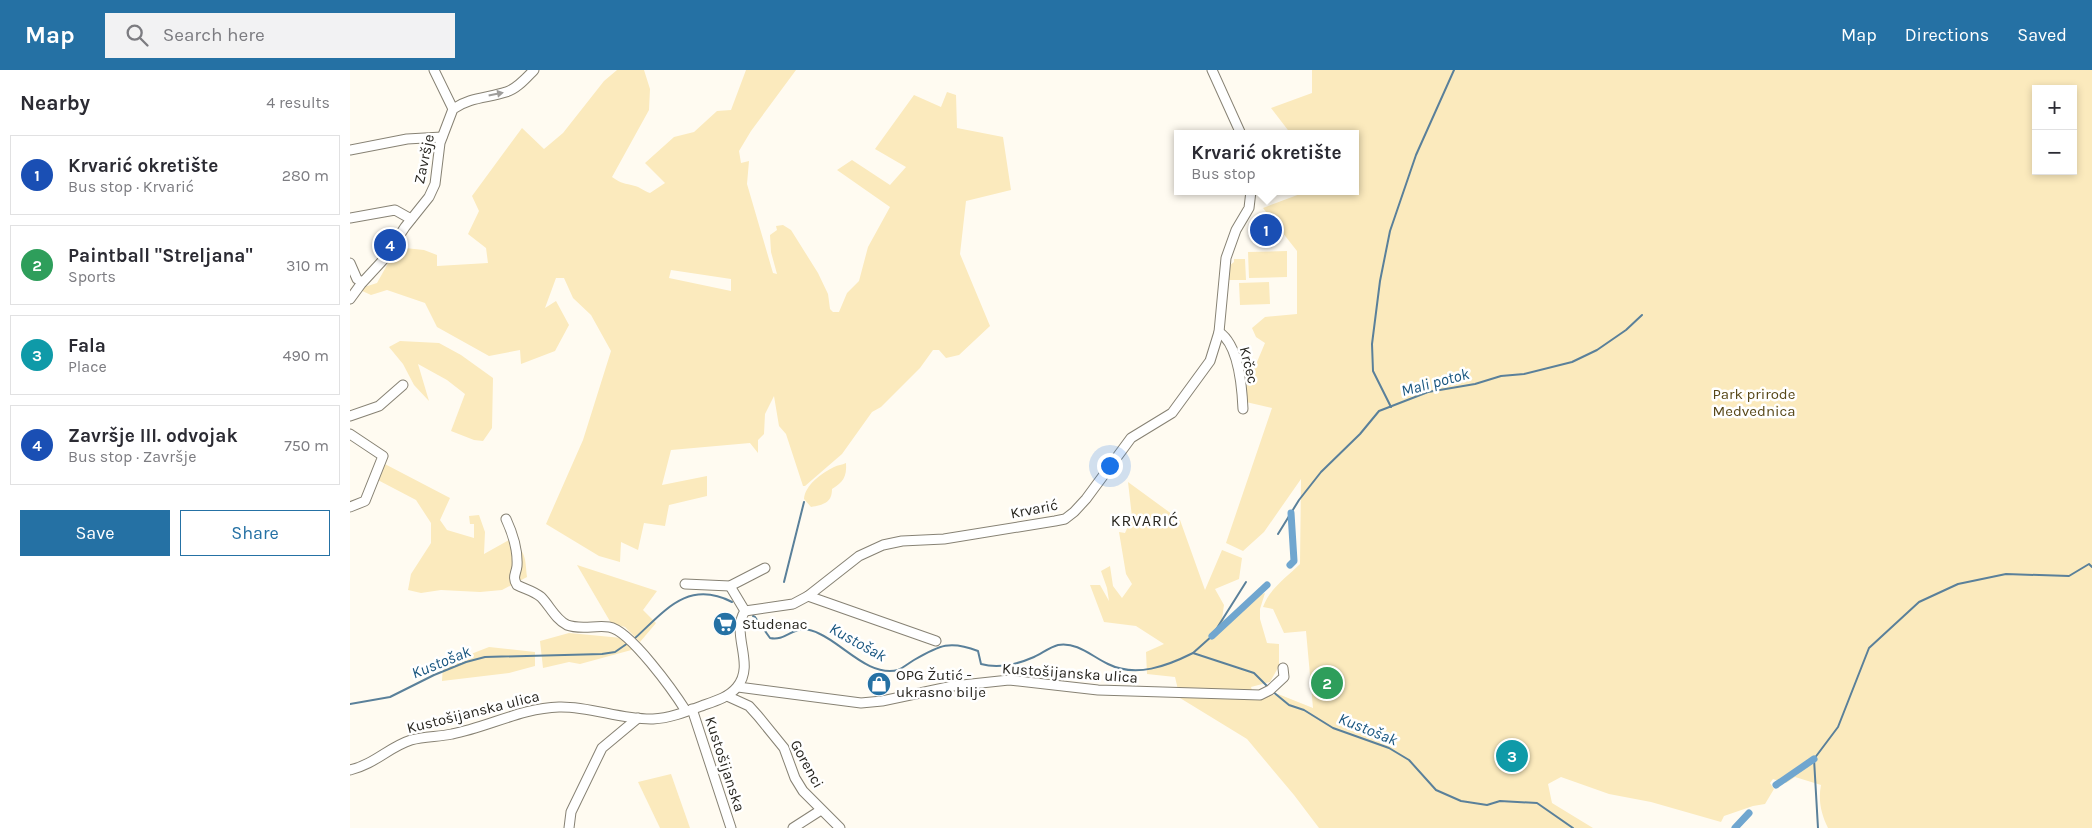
<!DOCTYPE html>
<meta charset="utf-8">
<style>
:root{--surface:#fff;--page:#f2f2f3;--text:#2b2b33;--muted:#7c7c81;--line:#e1e1e2;--accent:#2571a4}
body{margin:0;font-family:Karla,sans-serif;background:var(--page);color:var(--text)}
.controls{position:absolute;right:15px;top:15px;display:grid;overflow:hidden;border-radius:0px;box-shadow:0 2px 8px #0003}
.controls button{width:45px;height:45px;display:grid;place-items:center;padding:0;border:0;border-bottom:1px solid var(--line);background:var(--surface);color:var(--text);font:25px sans-serif}
.you{position:absolute;left:759px;top:395px;width:18px;height:18px;margin:-12px;border:4px solid #fff;border-radius:50%;background:#1a73e8;box-shadow:0 0 0 8px #1a73e833}
.badge{display:grid;place-items:center;width:32px;height:32px;border-radius:50%;background:var(--accent);color:#fff;font-size:16px;font-weight:700}
.pin{position:absolute;translate:-50% -50%;border:2px solid #fff;box-shadow:0 1px 5px #0006}
.popup{position:absolute;left:824px;top:60px;width:185px;height:65px;box-sizing:border-box;display:grid;place-content:center;border-radius:0px;background:var(--surface);filter:drop-shadow(0 1px 4px #0005);font-size:16px;white-space:nowrap;color:var(--muted)}
.popup b{font-size:19px;color:var(--text)}
.popup::after{content:'';position:absolute;left:50%;top:100%;margin-left:-10px;border:10px solid transparent;border-top-color:var(--surface)}
.list{margin:0;padding:0;list-style:none}
h2{display:flex;justify-content:space-between;align-items:center;height:65px;margin:0;padding:0 20px;font-size:21px}
h2 small{font-size:16px;font-weight:400;color:var(--muted)}
.list li{display:grid;grid-template-columns:32px 1fr auto;gap:15px;align-items:center;box-sizing:border-box;height:80px;margin:0 10px 10px;padding:0 10px;border:1px solid var(--line);border-radius:0px}
.list b{display:block;font-size:19px;white-space:nowrap}
.list p{margin:0;font-size:16px;white-space:nowrap;color:var(--muted)}
.list em{font-size:16px;font-style:normal;color:var(--muted)}
.actions{display:flex;gap:10px;padding:15px 20px}
.actions a{flex:1;padding:11px 0;border:1px solid var(--accent);border-radius:0px;text-align:center;font-size:18px;color:var(--accent)}
.actions .main{background:var(--accent);color:#fff}
.icon{flex:none;width:28px;height:28px;fill:none;stroke:currentColor;stroke-width:2;stroke-linecap:round;stroke-linejoin:round}
.map{position:relative;flex:none;width:1742px;height:758px;overflow:hidden}
header{display:flex;align-items:center;gap:30px;box-sizing:border-box;height:70px;padding:0 25px;background:var(--accent);color:#fff}
header strong{font-size:24px}
nav{display:flex;gap:28px;margin-inline-start:auto;font-size:18px}
.search{width:350px;height:45px;background:var(--page);display:flex;align-items:center;gap:12px;box-sizing:border-box;padding:0 18px;border-radius:0px;color:var(--muted);font-size:19px}
main{display:flex}
aside{flex:1;background:var(--surface)}
.map>svg:first-child{display:block}
</style>
<header>
<strong>Map</strong>
<div class="search"><svg class="icon" aria-label="search" viewBox="0 0 24 24"><circle cx="10" cy="10" r="6"/><path d="M15 15l6 6"/></svg>Search here</div>
<nav><a>Map</a><a>Directions</a><a>Saved</a></nav>
</header>
<main>
<aside>
<h2>Nearby<small>4 results</small></h2>
<ul class="list">
<li><span class="badge" style="background:#1a4fb4">1</span><div><b>Krvarić okretište</b><p>Bus stop · Krvarić</p></div><em>280 m</em></li>
<li><span class="badge" style="background:#2e9e5b">2</span><div><b>Paintball &quot;Streljana&quot;</b><p>Sports</p></div><em>310 m</em></li>
<li><span class="badge" style="background:#0f9aa8">3</span><div><b>Fala</b><p>Place</p></div><em>490 m</em></li>
<li><span class="badge" style="background:#1a4fb4">4</span><div><b>Završje III. odvojak</b><p>Bus stop · Završje</p></div><em>750 m</em></li>
</ul>
<div class="actions"><a class="main">Save</a><a>Share</a></div>
</aside>
<div class="map">
<svg width="1742" height="758" viewBox="0 0 1742 758">
<rect width="100%" height="100%" fill="#fffbf1"/>
<!-- green -->
<g fill="#fbeabd" fill-rule="evenodd">
<path d="M267,0h27l6,19 -1,21 -37,67c10,7 12,6 23,9 5,1 9,5 15,7l15,-10 -20,-20 29,-26 20,-5 23,-21 14,-1 15,-40h50l-45,61 -12,20 2,12 8,-2 -2,23 26,89 4,1 -6,-22 -1,-17 7,-5 -1,-4 7,-1 8,5 27,43 10,21 2,15 3,3h6l8,-19 12,-12 9,-34 22,-40 -53,-37 15,-10 38,25 16,-18 -31,-18 39,-54 27,12 6,-15 9,3 1,33 46,9 8,53 -45,11 -6,53 30,72 -31,29 -13,3 -7,-8h-6l-13,18 -39,39 -9,5 -30,42 -37,32h-2l-17,-52 -7,-8 -5,-30 -9,18 -1,20 -6,6v13l-8,-10 -79,7 -9,35 45,-9v20l-38,9 -4,21 -21,-3 -6,27 -17,-8 -1,20 -21,-6 -53,-32 37,-84 28,-89 -20,-36 -18,-17 -9,-20h-8l-11,30 11,-7 13,24 -14,26 -34,13 -1,-14 -31,6 -52,-29 -12,-24 -38,-13 -16,5 -13,-6 19,-6 14,-25 14,-10 19,2 13,5v11l51,-3 -2,-15 -18,-14 11,-23 -7,-15 50,-68 22,21 19,-16 41,-52zM321,200l60,9v12l-62,-13z"/>
<path d="M962,0h780v758h-264c-7,-14 -10,-28 -7,-43l-26,-8 -9,6 -13,-4 -3,4 4,6 -9,15 -12,2 -29,10 -3,6 -70,-20 -42,-8 -48,-17 -13,7 4,19 41,25h-274l-25,-33 -47,-56 -67,-41 -5,-21 -28,-3 -1,-22 18,-8 -28,-18 -32,-4 -14,-37h10l9,16 -2,-13 -6,-17 9,-5 3,20 9,12 10,-14 -6,-10 -7,-42 6,1 7,-16 -4,-35 52,38 25,70 17,-40 20,8 -3,21 -24,10 9,16 -2,14 7,5 30,-29 6,-2 -5,16v10l7,24 12,1v22l-9,16 -19,5 4,12 23,-5 35,14 -7,-77 -22,2 -11,-24 -10,-2c7,-19 23,-29 37,-43l1,-85 -37,53 -21,19 -17,-8 46,-135 -26,-6v-14l19,-45 -9,-6 -4,-9 13,-11 32,-3v-63l-34,-43 45,-17h47v-57h-64l-20,-26 41,-15zM1686,19h37v82h-37z"/>
<polygon points="937,181 937,207 899,208 898,182"/>
<polygon points="884,189 895,189 896,210 877,210 879,196 884,192"/>
<polygon points="919,212 920,234 890,235 889,213"/>
<polygon points="50,271 89,273 111,285 143,308 142,358 133,371 124,370 101,361 115,324 97,310 68,294 79,331 64,315 53,294 39,277"/>
<path d="M31,392l69,36 -10,22 7,10 27,8v-14h-4l-1,-8 10,-1 6,17 -1,22 25,-14c18,11 16,19 18,37l-25,13 -22,2 -39,-2 -20,3 -13,-3 3,-16 20,-31v-20l-15,-23 -42,-22z"/>
<path d="M496,393c1,14 -3,19 -14,26 0,14 -9,16 -21,18l-7,-8c1,-14 18,-26 30,-32 4,-2 8,-2 12,-4z"/>
<polygon points="227,495 307,521 293,540 306,553 290,572 275,557 261,553"/>
<polygon points="219,563 272,568 285,579 230,594 219,592 193,598 190,571"/>
<polygon points="139,577 185,582 185,596 159,603 92,611 93,595"/>
<polygon points="321,704 340,758 310,758 288,712"/>
</g>
<g fill="none" stroke-linecap="round" stroke-linejoin="round">
<!-- stream -->
<g stroke="#5a809a" stroke-width="2">
<polyline points="1041,337 1023,301 1022,274 1030,211 1040,161 1066,85 1104,0"/>
<polyline points="928,464 949,430 971,402 1010,364 1029,341 1078,322 1125,314 1151,306 1174,304 1222,292 1247,280 1276,260 1292,245"/>
<polyline points="434,512 454,432"/>
<path d="M403,546l2,1 15,21c19,4 23,-18 50,-4 24,11 49,43 78,36 5,-2 11,-7 16,-10 26,-15 36,-20 64,-9l3,13c17,5 37,0 53,-7 7,-3 16,-10 24,-12 20,-3 33,11 50,19 28,14 59,2 85,-11l61,20 15,15"/>
<path d="M284,569c30,-27 53,-60 98,-37"/>
<polyline points="843,583 862,566 896,512"/>
<polyline points="922,621 939,635 954,640 983,658 1039,678 1059,690 1086,720 1111,731 1137,735 1150,731 1187,733 1223,758"/>
<polyline points="0,634 40,627 84,605 116,592 135,587 252,584 265,582 278,573"/>
<polyline points="1468,758 1464,689 1488,657 1519,578 1569,532 1608,514 1656,504 1719,506 1739,494 1742,497"/>
</g>
<!-- canal -->
<g stroke="#70a6cf" stroke-width="7">
<polyline points="940,495 944,491 941,443"/>
<polyline points="862,566 917,515"/>
<polyline points="1426,715 1464,689"/>
<polyline points="1385,758 1399,743"/>
</g>
<!-- minor casing -->
<g stroke="#878274" stroke-width="11">
<g id="minor">
<polyline points="84,0 103,39"/>
<polyline points="862,0 891,64"/>
<polyline points="0,80 57,69 92,67"/>
<polyline points="0,148 45,140 61,149"/>
<polyline points="0,193 7,209 12,212"/>
<path d="M0,229l11,-15 23,-25 21,-32 24,-30 6,-13 5,-41 13,-34c17,-12 35,-11 53,-17 11,-3 20,-14 28,-22"/>
<path d="M869,262c20,13 23,55 24,77"/>
<polyline points="0,346 29,336 53,315"/>
<polyline points="0,364 33,386 15,431 0,437"/>
<path d="M156,449c6,13 12,32 11,47 -1,8 -5,11 0,19 8,4 17,6 24,12 9,9 14,22 26,28 13,5 29,0 42,2 21,3 65,65 77,84"/>
<polyline points="335,514 380,516 415,498"/>
<polyline points="380,516 395,541"/>
<polyline points="458,526 586,571"/>
<polyline points="388,617 511,633 532,631 603,616 659,610 748,620 910,625 920,620 934,607 933,598"/>
<polyline points="377,626 399,636 408,646 434,678 445,708 453,721 490,758"/>
<polyline points="342,639 381,758"/>
<path d="M0,700c25,-6 39,-23 61,-30 13,-4 28,-3 41,-6 36,-7 70,-26 107,-27 31,-1 62,13 94,12 18,-1 35,-8 51,-14 12,-4 25,-8 33,-18 19,-23 -7,-53 8,-76l48,-7 15,-8 51,-40 24,-11 19,-4 42,-2 111,-18 10,-2 9,-7 12,-13 45,-61 41,-25 38,-52 9,-29 7,-74 10,-28 13,-22 2,-17"/>
<polyline points="219,758 221,742 252,678 288,648"/>
<polyline points="443,758 471,740"/>
</g>
</g>
<!-- minor -->
<use href="#minor" stroke="#fff" stroke-width="9"/>
</g>
<!-- one-way arrows -->
<defs><path id="oneway-solid" d="M-6-.8H1V-3.2L6.5 0L1 3.2V.8H-6Z" transform="scale(1.25)"/></defs>
<use fill="#9e9d9b" href="#oneway-solid" transform="translate(146 24) rotate(-11)"/>
<!-- icons -->
<defs>
<g id="supermarket-disc" transform="scale(1.25)"><circle r="9.5" fill="#2571a4" stroke="#fff"/><path d="M-6-5.5h2.5l.6 2H6L4.5 2H-2.5L-4.4-4H-6ZM-1.5 3.2a1.3 1.3 0 1 0 .1 0ZM3 3.2a1.3 1.3 0 1 0 .1 0Z" fill="#fff"/></g>
<g id="shop-disc" transform="scale(1.25)"><circle r="9.5" fill="#2571a4" stroke="#fff"/><path d="M-5-2.5h2.3a2.7 3.5 0 0 1 5.4 0H5L5.5 6h-11ZM-1.5-2.5h3a1.5 2.3 0 0 0-3 0Z" fill="#fff"/></g>
</defs>
<g fill-rule="evenodd">
<use href="#supermarket-disc" x="375" y="554"/>
<use href="#shop-disc" x="529" y="614"/>
</g>
<g text-anchor="middle" dominant-baseline="central" stroke-width="5" stroke-linejoin="round" paint-order="stroke">
<!-- street labels -->
<g font-size="15" fill="#282620" stroke="#fff">
<text transform="translate(74 89) rotate(-78)">Završje</text>
<text transform="translate(899 295) rotate(76)">Krčec</text>
<text transform="translate(684 439) rotate(-11)">Krvarić</text>
<text transform="translate(720 603) rotate(4)">Kustošijanska ulica</text>
<text transform="translate(123 642) rotate(-14)">Kustošijanska ulica</text>
<text transform="translate(375 694) rotate(72)">Kustošijanska</text>
<text transform="translate(457 694) rotate(61)">Gorenci</text>
</g>
<!-- park labels -->
<g font-size="15" fill="#574718" stroke="#fff">
<text x="1404" y="324">Park prirode<tspan x="1404" dy="17">Medvednica</tspan></text>
</g>
<!-- poi labels -->
<g font-size="15" fill="#282620" stroke="#fff" text-anchor="start">
<text x="392" y="554">Studenac</text>
<text x="546" y="605">OPG Žutić -<tspan x="546" dy="17">ukrasno bilje</tspan></text>
</g>
<!-- water labels -->
<g font-size="16" font-style="italic" fill="#1a5780" stroke="#fff">
<text transform="translate(1085 312) rotate(-15)">Mali potok</text>
<text transform="translate(508 572) rotate(29)">Kustošak</text>
<text transform="translate(91 592) rotate(-22)">Kustošak</text>
<text transform="translate(1018 659) rotate(22)">Kustošak</text>
</g>
<!-- neighbourhood labels -->
<g font-size="16" letter-spacing="1" fill="#282620" stroke="#fff">
<text x="795" y="450">KRVARIĆ</text>
</g>
</g>
</svg>
<div class="controls">
<button>+</button>
<button>−</button>
</div>
<div class="you"></div>
<div class="pin badge" style="left:916px;top:160px;background:#1a4fb4">1</div>
<div class="popup"><b>Krvarić okretište</b>Bus stop</div>
<div class="pin badge" style="left:977px;top:613px;background:#2e9e5b">2</div>
<div class="pin badge" style="left:1162px;top:686px;background:#0f9aa8">3</div>
<div class="pin badge" style="left:40px;top:175px;background:#1a4fb4">4</div>
</div>
</main>
